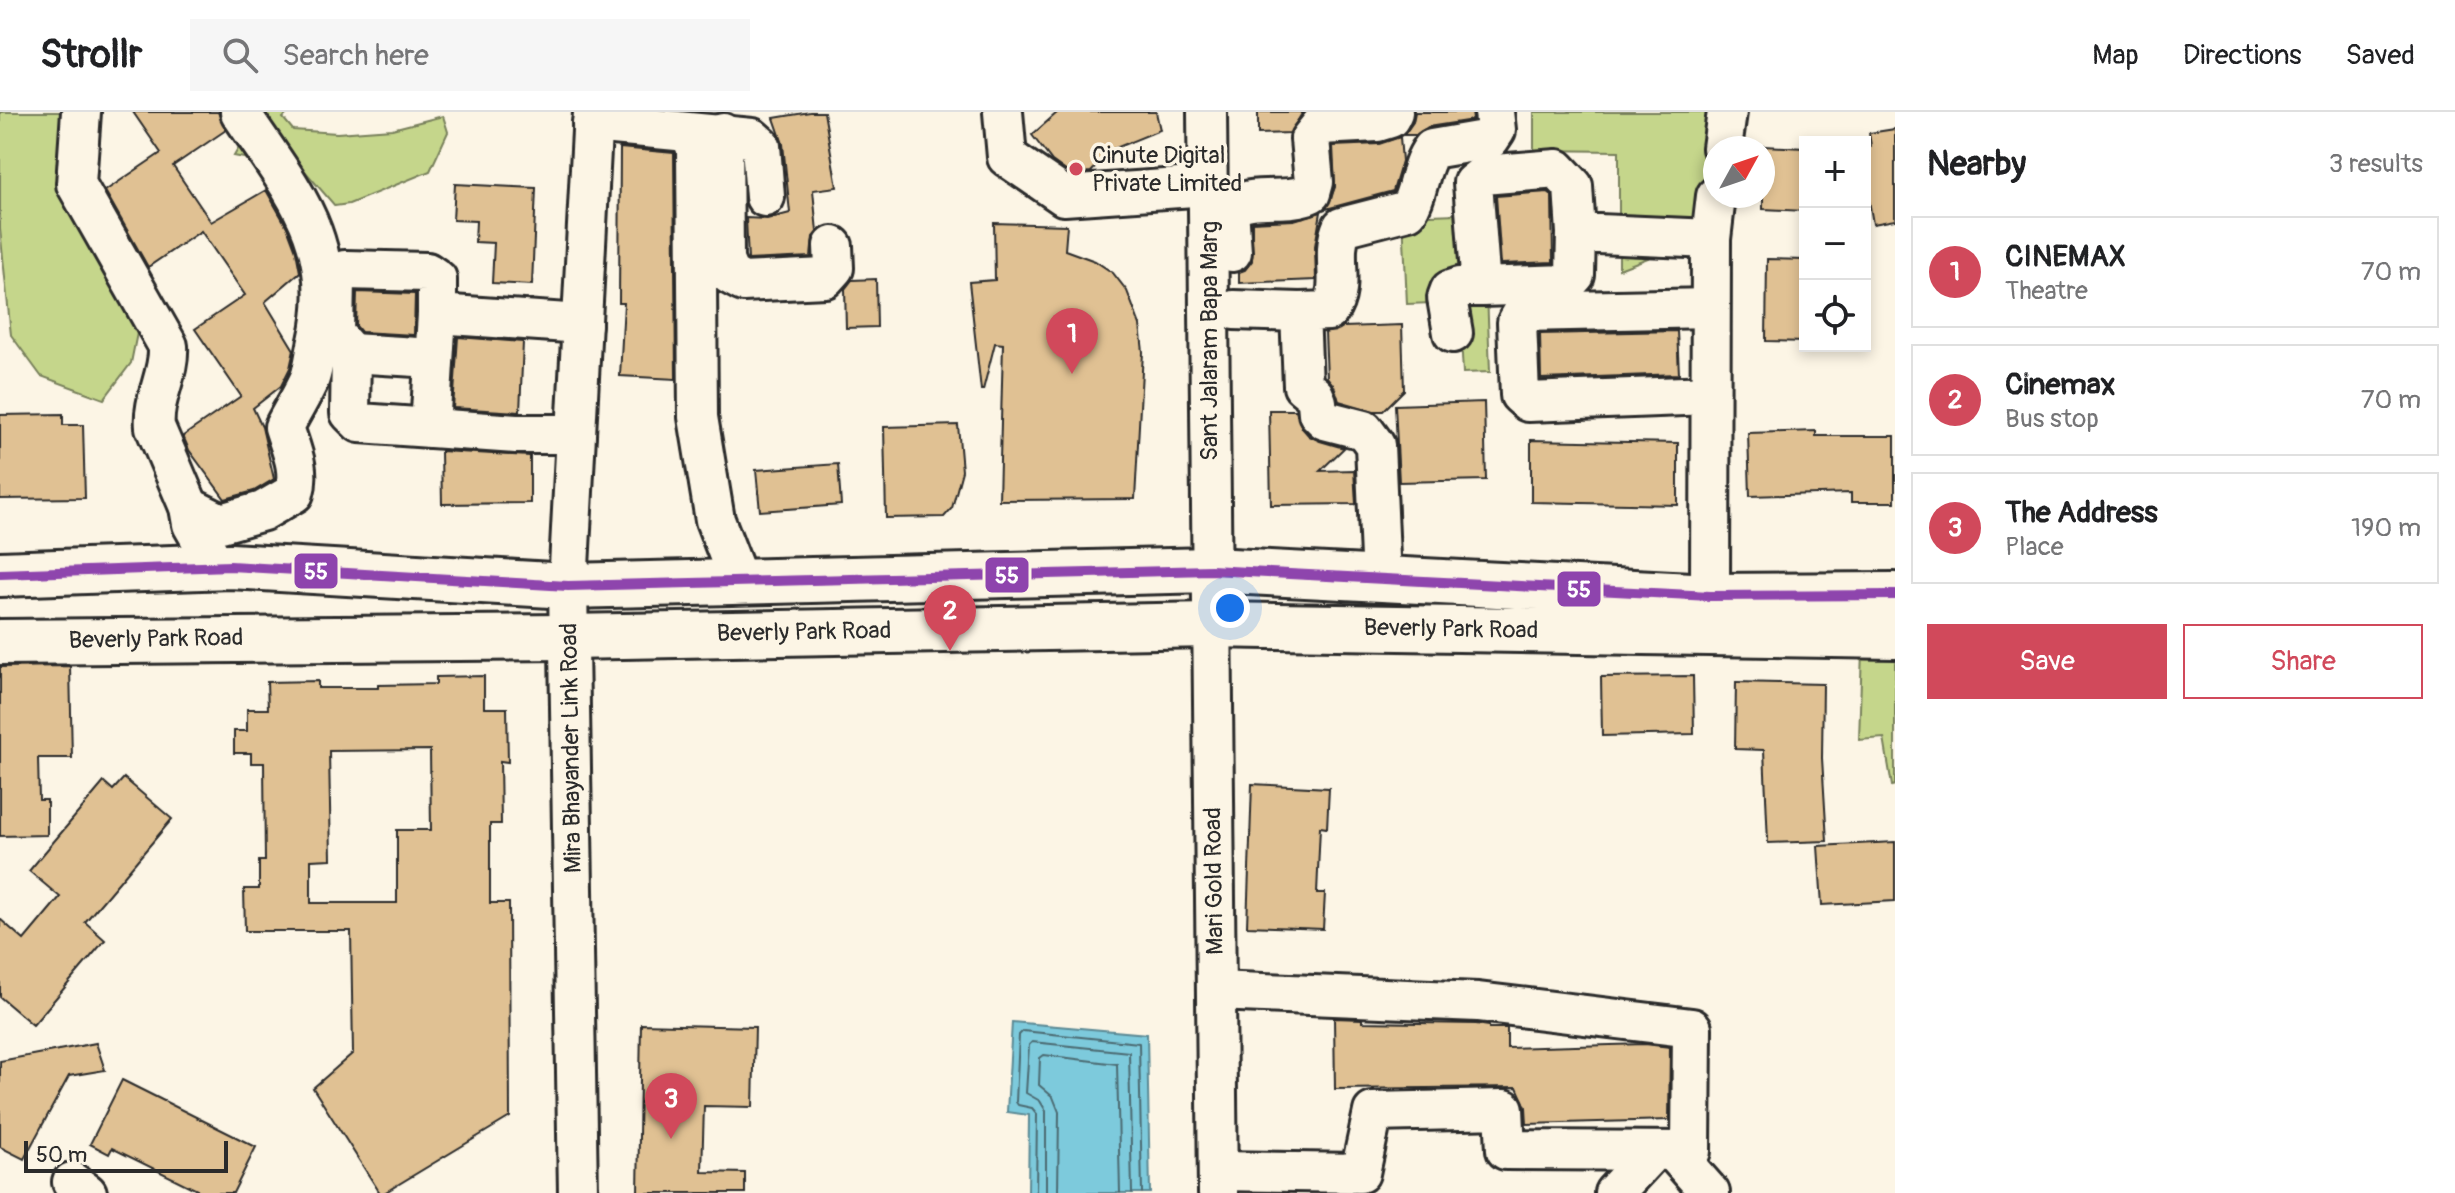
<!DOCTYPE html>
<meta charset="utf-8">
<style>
:root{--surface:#fff;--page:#f6f6f6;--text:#202124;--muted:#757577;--line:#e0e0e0;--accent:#d1495b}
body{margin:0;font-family:Pangolin,sans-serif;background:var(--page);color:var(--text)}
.controls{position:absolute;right:24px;top:24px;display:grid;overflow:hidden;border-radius:0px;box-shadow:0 4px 12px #0003}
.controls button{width:72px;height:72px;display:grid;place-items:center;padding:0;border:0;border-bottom:2px solid var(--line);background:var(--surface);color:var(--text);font:40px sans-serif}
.compass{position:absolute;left:1703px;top:24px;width:72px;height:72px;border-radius:50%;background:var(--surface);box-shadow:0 4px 12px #0003;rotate:50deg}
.scale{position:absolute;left:24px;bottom:20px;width:204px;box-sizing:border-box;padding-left:8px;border:4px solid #2b2b2b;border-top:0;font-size:22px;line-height:28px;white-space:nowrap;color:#2b2b2b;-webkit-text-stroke:6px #fcf5e5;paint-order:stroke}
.you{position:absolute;left:1230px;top:496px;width:28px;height:28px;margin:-20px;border:6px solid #fff;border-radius:50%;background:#1a73e8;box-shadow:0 0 0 12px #1a73e833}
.badge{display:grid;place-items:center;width:52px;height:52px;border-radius:50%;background:var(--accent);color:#fff;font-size:26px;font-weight:700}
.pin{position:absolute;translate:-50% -66px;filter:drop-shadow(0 2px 4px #0008)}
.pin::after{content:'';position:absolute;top:42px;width:28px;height:24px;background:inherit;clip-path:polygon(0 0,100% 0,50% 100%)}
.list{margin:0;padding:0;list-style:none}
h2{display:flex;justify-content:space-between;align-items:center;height:104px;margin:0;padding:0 32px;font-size:34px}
h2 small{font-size:26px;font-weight:400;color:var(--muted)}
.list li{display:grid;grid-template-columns:52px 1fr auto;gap:24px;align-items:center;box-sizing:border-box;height:112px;margin:0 16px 16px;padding:0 16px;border:2px solid var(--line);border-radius:0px}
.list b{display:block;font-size:30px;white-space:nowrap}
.list p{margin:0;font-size:26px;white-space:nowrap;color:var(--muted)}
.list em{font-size:26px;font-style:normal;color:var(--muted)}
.actions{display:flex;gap:16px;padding:24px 32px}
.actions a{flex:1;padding:18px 0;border:2px solid var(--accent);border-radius:0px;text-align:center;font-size:28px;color:var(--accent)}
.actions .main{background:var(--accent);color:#fff}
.icon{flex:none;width:44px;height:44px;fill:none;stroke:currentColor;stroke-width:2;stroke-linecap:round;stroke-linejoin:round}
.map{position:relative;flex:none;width:1895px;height:1081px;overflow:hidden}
header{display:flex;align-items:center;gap:48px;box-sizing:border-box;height:112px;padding:0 40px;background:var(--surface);border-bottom:2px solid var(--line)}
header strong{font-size:38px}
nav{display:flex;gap:44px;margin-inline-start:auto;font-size:28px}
.search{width:560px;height:72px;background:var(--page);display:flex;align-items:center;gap:20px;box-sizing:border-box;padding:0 28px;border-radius:0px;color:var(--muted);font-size:30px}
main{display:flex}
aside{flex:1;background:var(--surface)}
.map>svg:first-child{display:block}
</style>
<header>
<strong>Strollr</strong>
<div class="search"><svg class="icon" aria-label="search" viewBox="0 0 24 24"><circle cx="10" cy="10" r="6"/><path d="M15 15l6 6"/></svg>Search here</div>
<nav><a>Map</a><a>Directions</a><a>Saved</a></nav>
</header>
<main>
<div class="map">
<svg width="1895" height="1081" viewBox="0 0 1895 1081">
<rect width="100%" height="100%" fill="#fcf5e5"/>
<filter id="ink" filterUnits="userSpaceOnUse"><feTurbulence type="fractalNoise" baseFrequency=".0125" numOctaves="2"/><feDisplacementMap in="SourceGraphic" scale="16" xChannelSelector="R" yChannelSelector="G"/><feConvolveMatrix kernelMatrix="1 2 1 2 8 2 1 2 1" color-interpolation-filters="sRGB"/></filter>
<g filter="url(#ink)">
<!-- green -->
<g fill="#c5d68b" stroke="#78805b" stroke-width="2">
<polygon points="0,0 74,0 66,83 103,159 138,216 131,251 104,287 41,264 11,223 0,117"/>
<polygon points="266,0 289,0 283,6 293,18 337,21 392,17 443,4 448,20 430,59 349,92 335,94 304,58 234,44 245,25"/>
<path d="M1534,0h191c-8,29 -21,70 -2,95l-70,49 -34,13v-118l-85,-1z"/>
<polygon points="1484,101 1490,260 1463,261 1459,190 1407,192 1403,104"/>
<polygon points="1862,538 1895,538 1895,673 1892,674 1884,626 1859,628"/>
</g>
<!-- water -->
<polygon fill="#7dcadc" stroke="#5c8a95" stroke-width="2" points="1012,910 1147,922 1150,1081 1028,1081 1029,1003 1007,1000"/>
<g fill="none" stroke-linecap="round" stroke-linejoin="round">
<!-- shore -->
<g stroke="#4c6b72" stroke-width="2">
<polyline points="1036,1081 1037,1002 1032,996 1018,993 1016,990 1019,923 1023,919 1139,931 1142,1081"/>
<polyline points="1046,1081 1046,999 1040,989 1026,981 1029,933 1032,930 1129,940 1132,1081"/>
<polyline points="1058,1081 1059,1000 1053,985 1039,973 1040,946 1044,943 1117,952 1120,1081"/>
</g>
</g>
<!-- building -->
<g fill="#e0c193" stroke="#2b2b2b" stroke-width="2" fill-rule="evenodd">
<polygon points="133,0 218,0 226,18 173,54 211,110 266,78 287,115 296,139 300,160 265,190 294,238 290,256 281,274 253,296 262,315 274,367 254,379 225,387 189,338 183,324 241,284 195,217 245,183 201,119 148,155 105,79 161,41"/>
<polygon points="810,0 824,0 837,75 813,78 817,120 813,125 811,145 748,148 746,106 767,107 790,101 783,32 774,6"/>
<polygon points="1058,0 1156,0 1160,18 1113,37 1091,60 1070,62 1052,49 1032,23"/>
<polygon points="1258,0 1303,0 1290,21 1258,22"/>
<polygon points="1415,0 1472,0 1473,8 1428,15 1416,23 1404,23 1413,10"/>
<polygon points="1895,17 1895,108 1873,112 1865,65 1865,35 1871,34 1869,21"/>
<polygon points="1400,25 1402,49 1393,79 1326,97 1335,75 1333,34 1379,32"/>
<polygon points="1763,34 1805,36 1805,99 1763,97"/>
<polygon points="620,36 674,41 676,267 620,264 624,191 619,191"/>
<polygon points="455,72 536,76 532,173 492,171 494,131 475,130 476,109 453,108"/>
<polygon points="1548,80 1552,83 1553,150 1501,152 1496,84"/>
<polygon points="1321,100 1315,134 1316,168 1239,171 1239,160 1245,158 1252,149 1252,110 1294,108"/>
<polygon points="994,111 1067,113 1065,138 1095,149 1113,161 1127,179 1140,213 1143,240 1135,387 999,388 1003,232 995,231 983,278 981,278 969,170 995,168"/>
<polygon points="1767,147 1805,148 1805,230 1766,229"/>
<polygon points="876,167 877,215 846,216 845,177 852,168"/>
<polygon points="357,180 415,182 414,223 361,220 356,214"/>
<polygon points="1402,213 1404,278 1383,299 1374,299 1339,289 1334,274 1327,265 1325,221 1343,215"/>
<polygon points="1677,219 1679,262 1541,267 1540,222"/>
<polygon points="458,225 523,230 520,300 453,296"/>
<polygon points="1484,290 1486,368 1399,370 1395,293"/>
<polygon points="1269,298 1296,298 1302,316 1309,324 1320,329 1344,336 1320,359 1354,358 1356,392 1271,393"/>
<polygon points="63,302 63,313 83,313 85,386 0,387 0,303"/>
<polygon points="958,313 962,359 952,396 944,405 886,406 884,315"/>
<polygon points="1816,319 1816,324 1895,324 1895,390 1851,390 1851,381 1750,384 1748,321"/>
<polygon points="1531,328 1678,331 1678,393 1531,390"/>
<polygon points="441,339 530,344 530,391 442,392"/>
<polygon points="838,352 841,393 760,399 756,358"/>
<polygon points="70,554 72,646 38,646 39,688 47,688 47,723 0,724 0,555"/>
<path d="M484,564v32h23l1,54 -8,-1 1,63h-11v79h19l1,214 -126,76h-4l-67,-105 40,-35 -2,-122h-106l-1,-42h15v-28h6l-1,-98h-13v-10h-17v-22h13v-22h21l-1,-27 51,-1v7h60v-3l58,-1v-7zM430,638l1,80h-34v73h-86v-43l20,-1 -2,-108z"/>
<polygon points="1693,564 1694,622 1602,624 1601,565"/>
<polygon points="1736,570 1823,572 1822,646 1827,729 1768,731 1764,638 1735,637"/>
<polygon points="124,666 172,707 85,810 105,828 33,913 0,885 0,807 24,828 60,785 29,759 104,670 113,678"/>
<polygon points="1252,672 1329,676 1327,716 1320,715 1317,781 1325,781 1323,817 1247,814"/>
<polygon points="1895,730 1895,789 1822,793 1818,734"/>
<polygon points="1334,906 1362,907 1362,910 1476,912 1489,914 1489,916 1507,916 1507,936 1645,932 1670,935 1669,1008 1527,1012 1526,995 1517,975 1335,977"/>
<polygon points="641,912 755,915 753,995 704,994 702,1060 745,1061 745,1081 638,1081"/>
<polygon points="96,931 105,958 69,964 24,1047 0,1035 0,949"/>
<polygon points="122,968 256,1035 233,1081 203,1081 112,1036 109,1042 90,1032"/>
</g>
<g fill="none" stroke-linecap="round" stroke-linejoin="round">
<!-- minor casing -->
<g stroke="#2b2b2b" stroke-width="44">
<g id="minor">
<path d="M81,0l-5,72 92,162c2,28 -16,53 -13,81l34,80 3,17 24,42"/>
<polyline points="1003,0 1007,45 1064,84 1208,74"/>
<polyline points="1207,0 1218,1081"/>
<polyline points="592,11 752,26 761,34 765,85"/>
<polyline points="723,21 724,149 730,163 743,170 825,166 834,156 833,134"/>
<polyline points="692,27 696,36 698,305 715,408 739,470"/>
<polyline points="1722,36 1727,0"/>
<polyline points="1576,121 1575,163 1567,172 1481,175 1473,71 1483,63 1557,57 1573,74 1576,121 1711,127"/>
<path d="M1232,140l-3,-43c22,-18 57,-4 82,-16l3,-11 -4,-43 11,-14 56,-3 13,-4 3,-6"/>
<polyline points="1234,198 1300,200"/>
<polyline points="1453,221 1447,186 1450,178 1459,175 1481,175"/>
<polyline points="351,241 433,246"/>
<polyline points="1710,283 1528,290 1520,283 1517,210 1523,200 1710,196"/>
<polyline points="430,316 437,202"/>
<polyline points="576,322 516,322 360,311 350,301 351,241 334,222 335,166 345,158 427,160 437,167 437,202 582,212"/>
<path d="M189,395l32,16 42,-12 31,-18c7,-24 -3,-43 -10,-66 8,-16 19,-33 26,-49 4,-12 5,-25 8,-37 23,-99 -27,-152 -78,-229"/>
<path d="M1381,468l-6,-135 -11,-15 -39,-10 -7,-7 -1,-11 -3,-7 -11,-9 -3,-74 29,-1c18,-26 0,-55 13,-84l66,-17c12,-19 10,-42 24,-61l58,-10 6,-9 -2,-18"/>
<polyline points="1710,484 1711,127 1716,84"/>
<polyline points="1216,879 1478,890 1692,916 1691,1039 1506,1038 1504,997 1373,1000 1360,1061 1218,1059"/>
<polyline points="1673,1039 1710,1081"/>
<polyline points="72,1070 87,1081"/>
<polyline points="578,1081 568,474 593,0"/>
<polyline points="1614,1081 1653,1039"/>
</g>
</g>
<!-- major casing -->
<g stroke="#2b2b2b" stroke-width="50">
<g id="major">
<polyline points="0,462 230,454 568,474 1211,458 1710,484 1895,483"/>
<polyline points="0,530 569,525 1211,513 1895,524"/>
</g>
</g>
<!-- minor -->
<use href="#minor" stroke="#fcf5e5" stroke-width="38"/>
<!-- major -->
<use href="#major" stroke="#fcf5e5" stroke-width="44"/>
<!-- bus-1 casing -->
<g stroke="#fcf5e5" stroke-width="16">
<polyline id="bus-1" points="0,462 230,454 568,474 1211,458 1710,484 1895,483"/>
</g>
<!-- bus-1 -->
<use href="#bus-1" stroke="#8e44ad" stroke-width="10"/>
</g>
</g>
<!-- markers -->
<circle fill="#d1495b" stroke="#fcf5e5" stroke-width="3" cx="1076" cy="57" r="8"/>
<g text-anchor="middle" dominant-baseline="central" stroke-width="7" stroke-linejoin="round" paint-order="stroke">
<!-- poi labels -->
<g font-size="24" fill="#2b2b2b" stroke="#fcf5e5" text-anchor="start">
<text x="1092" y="43">Cinute Digital<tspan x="1092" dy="28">Private Limited</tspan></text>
</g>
<!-- street labels -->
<g font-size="24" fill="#2b2b2b" stroke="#fcf5e5">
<text transform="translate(1209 229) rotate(-90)">Sant Jalaram Bapa Marg</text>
<text transform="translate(1451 517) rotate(1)">Beverly Park Road</text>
<text transform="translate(804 520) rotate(-1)">Beverly Park Road</text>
<text transform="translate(156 527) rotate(-1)">Beverly Park Road</text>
<text transform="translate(571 636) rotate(-91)">Mira Bhayander Link Road</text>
<text transform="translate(1214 769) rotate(-91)">Mari Gold Road</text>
</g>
</g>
<g stroke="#fcf5e5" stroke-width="3">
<rect x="293" y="440" width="46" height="38" rx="8" fill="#8e44ad"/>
<rect x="984" y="444" width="46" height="38" rx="8" fill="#8e44ad"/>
<rect x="1556" y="458" width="46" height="38" rx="8" fill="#8e44ad"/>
</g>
<g font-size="22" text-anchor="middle" font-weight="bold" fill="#fff">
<text x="316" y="467">55</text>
<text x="1007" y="471">55</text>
<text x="1579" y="485">55</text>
</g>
</svg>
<div class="controls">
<button>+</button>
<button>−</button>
<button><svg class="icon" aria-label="locate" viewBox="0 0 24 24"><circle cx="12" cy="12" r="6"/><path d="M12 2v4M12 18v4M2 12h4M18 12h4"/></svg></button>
</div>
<svg class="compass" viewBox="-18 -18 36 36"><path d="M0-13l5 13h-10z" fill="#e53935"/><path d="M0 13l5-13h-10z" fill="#757577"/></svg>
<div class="scale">50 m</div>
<div class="you"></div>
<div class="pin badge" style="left:1072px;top:262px">1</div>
<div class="pin badge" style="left:950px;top:539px">2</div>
<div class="pin badge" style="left:671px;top:1027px">3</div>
</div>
<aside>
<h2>Nearby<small>3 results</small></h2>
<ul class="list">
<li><span class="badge">1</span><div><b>CINEMAX</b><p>Theatre</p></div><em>70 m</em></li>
<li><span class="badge">2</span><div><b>Cinemax</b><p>Bus stop</p></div><em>70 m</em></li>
<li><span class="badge">3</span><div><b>The Address</b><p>Place</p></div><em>190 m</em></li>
</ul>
<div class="actions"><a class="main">Save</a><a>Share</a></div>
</aside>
</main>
